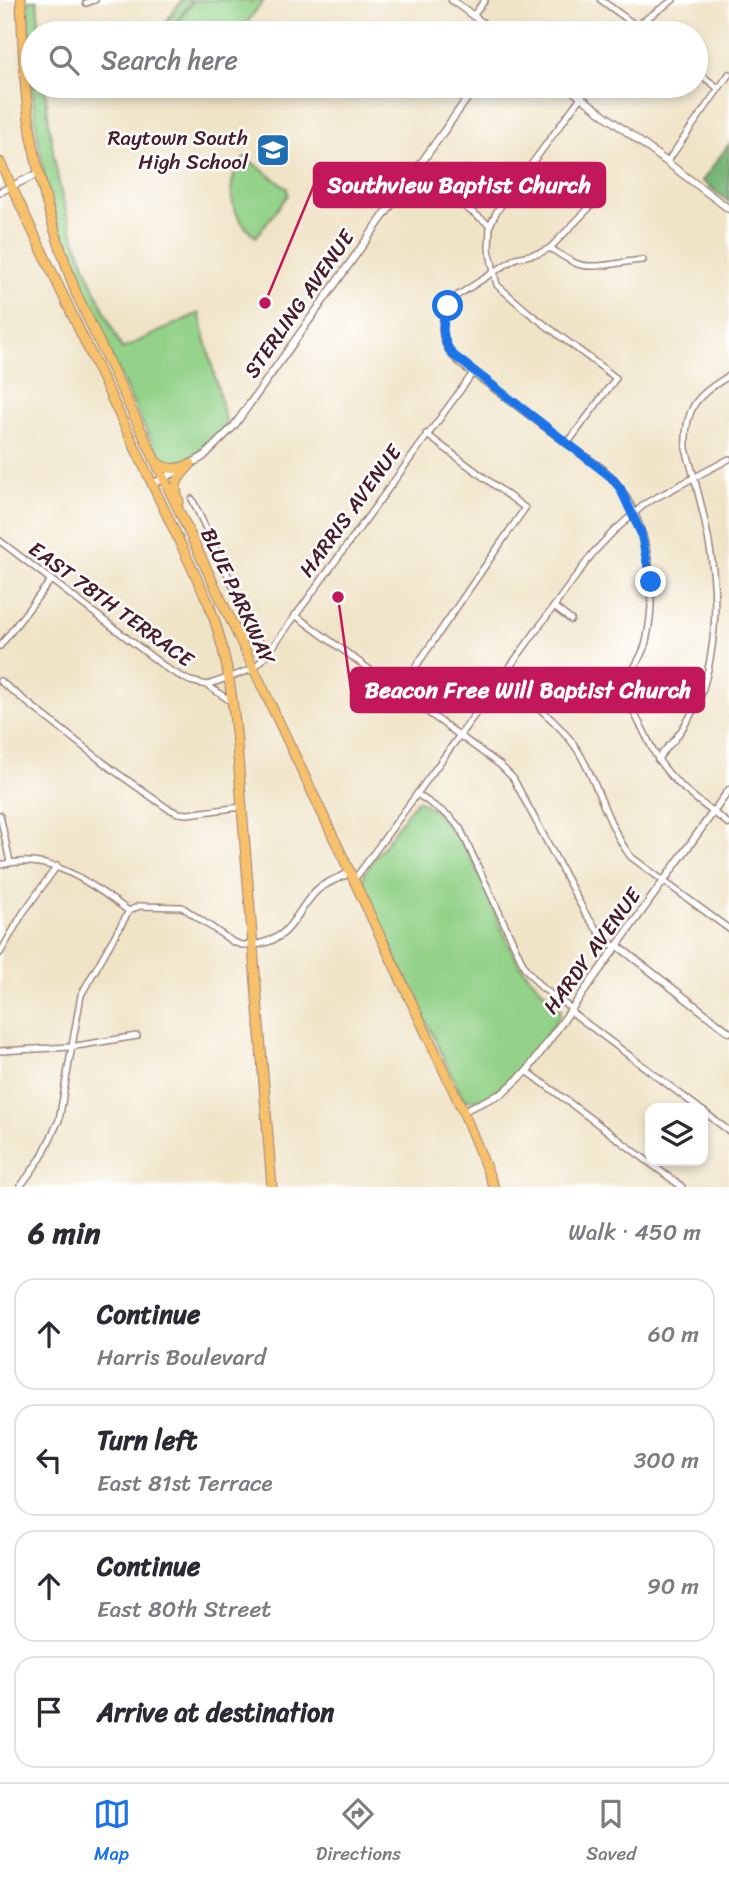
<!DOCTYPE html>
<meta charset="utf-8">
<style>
:root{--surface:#fff;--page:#f7f7f7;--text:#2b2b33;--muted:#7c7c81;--line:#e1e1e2;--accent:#1a73e8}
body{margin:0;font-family:Sriracha,sans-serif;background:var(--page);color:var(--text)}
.controls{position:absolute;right:21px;bottom:21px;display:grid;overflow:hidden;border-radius:14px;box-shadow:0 4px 10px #0003}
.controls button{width:63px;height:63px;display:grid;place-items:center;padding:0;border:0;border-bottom:2px solid var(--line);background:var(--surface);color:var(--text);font:35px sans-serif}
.stop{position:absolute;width:21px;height:21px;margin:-16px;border:5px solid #1a73e8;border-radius:50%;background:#fff}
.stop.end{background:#1a73e8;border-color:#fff;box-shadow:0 2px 7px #0008}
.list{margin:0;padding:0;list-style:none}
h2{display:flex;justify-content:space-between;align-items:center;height:91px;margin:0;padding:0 28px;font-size:30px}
h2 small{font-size:23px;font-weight:400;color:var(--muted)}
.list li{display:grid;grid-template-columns:46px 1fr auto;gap:21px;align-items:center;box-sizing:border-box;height:112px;margin:0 14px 14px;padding:0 14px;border:2px solid var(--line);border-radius:21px}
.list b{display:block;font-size:26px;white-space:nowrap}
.list p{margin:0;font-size:23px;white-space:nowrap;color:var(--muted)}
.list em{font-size:23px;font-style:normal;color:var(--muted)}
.icon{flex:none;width:38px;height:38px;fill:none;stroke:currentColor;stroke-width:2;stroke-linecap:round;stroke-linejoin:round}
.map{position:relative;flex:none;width:729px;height:1187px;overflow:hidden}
.search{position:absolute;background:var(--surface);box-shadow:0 4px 10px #0003;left:21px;right:21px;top:21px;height:77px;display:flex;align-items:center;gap:18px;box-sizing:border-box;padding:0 24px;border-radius:38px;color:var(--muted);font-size:26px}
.sheet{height:595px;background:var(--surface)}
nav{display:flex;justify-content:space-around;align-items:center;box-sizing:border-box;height:98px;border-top:2px solid var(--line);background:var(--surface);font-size:19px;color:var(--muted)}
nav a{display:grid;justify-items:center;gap:4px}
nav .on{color:var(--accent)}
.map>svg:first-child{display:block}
</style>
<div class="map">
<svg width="729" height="1187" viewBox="0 0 729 1187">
<rect width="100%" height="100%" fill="#fff"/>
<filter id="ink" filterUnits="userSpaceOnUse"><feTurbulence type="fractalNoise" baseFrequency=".0143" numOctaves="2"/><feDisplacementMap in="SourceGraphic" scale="14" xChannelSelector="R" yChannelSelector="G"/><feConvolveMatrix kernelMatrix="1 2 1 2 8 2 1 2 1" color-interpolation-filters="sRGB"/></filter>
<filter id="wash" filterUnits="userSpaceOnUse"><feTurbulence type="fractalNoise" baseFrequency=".00686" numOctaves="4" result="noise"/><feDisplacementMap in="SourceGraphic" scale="28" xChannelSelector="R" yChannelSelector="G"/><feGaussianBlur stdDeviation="1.57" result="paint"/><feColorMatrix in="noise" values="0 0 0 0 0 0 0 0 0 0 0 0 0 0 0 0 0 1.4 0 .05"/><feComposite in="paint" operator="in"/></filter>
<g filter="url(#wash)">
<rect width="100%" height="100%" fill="#f0e4c7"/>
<!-- green -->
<g fill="#93d288" stroke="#6e785a" stroke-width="2">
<path d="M28,0h9l3,33h-7v53h12c4,43 11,97 25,138 14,43 33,84 52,125l77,-36 28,113c-8,11 -41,38 -54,38 -8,1 -12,-6 -17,-12 -41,-87 -85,-173 -109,-266 -15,-61 -17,-124 -19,-186z"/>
<polygon points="182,0 192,0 168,33 158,33"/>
<polygon points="194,0 248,0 251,2 252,0 264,0 239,33 170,33"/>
<path d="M245,157l42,31 1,7 -32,42c-26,-21 -34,-53 -11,-80z"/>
<path d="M416,801h4c10,7 21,14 29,24 31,35 44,90 66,131 14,25 30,34 46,54l-1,6c-18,23 -64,97 -97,83l-100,-211 1,-15z"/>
</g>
<!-- forest -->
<polygon fill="#76b474" stroke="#606a50" stroke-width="2" points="729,144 729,202 702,181"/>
</g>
<g filter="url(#ink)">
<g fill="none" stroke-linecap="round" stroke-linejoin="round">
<!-- minor casing -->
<g stroke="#9d8279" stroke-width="8">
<g id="minor">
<polyline points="601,0 646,33"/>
<polyline points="86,3 95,0"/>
<polyline points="473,16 485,0"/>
<polyline points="630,33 636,26 673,0"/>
<polyline points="696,71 718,88"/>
<polyline points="667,162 729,74"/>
<polyline points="415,171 490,225"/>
<path d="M595,202l-45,46 -10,5 -24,5 -61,39c-12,15 -17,32 -8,50 8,17 31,29 45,40 36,28 73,55 110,81 46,41 57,116 44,174 -4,17 -19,31 -18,49 1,13 7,24 13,35 6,11 11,23 17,33 17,27 46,46 71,65"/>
<path d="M550,248c8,5 16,11 25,15 18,8 47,-2 68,-3"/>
<polyline points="426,434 525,508"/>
<polyline points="567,444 616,378 528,312 497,285 489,249 490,225 497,211 589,86"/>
<polyline points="192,499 266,656"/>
<polyline points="0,541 169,670 190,681 207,685 232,702"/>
<polyline points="554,607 571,620"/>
<polyline points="295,615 500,765 513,778 585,913 598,931 616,948"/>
<polyline points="0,646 51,580"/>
<path d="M502,678c27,23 60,45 78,76 19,33 28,73 51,103l98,72"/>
<polyline points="0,681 113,770 167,808 178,813 188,814 241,807"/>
<polyline points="207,685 253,669 266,656 473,373"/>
<polyline points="399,691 525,508"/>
<path d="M658,760c4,-8 11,-14 17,-21 10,-13 18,-27 25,-41 29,-86 11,-165 -14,-249 -2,-40 10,-54 43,-73"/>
<polyline points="417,794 449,816 460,828 525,968 541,987 572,1009"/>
<polyline points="0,815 10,862"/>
<path d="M0,865c51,-14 89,18 129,46"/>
<polyline points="354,880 593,553 614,531 646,503 729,459"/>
<polyline points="129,911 139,906 182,907 233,942 242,945 253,945"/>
<polyline points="0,953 23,913 57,866"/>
<polyline points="570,1011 699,1108"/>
<polyline points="0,1051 70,1047 137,1036"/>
<polyline points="527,1071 682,1187"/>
<polyline points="703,1111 729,1131"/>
<polyline points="20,1187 41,1158 59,1120 81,995 129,911"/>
</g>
</g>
<!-- tertiary casing -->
<g stroke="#9d8279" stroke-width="9">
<g id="tertiary">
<polyline points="452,0 496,33"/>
<polyline points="566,86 729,209"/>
<polyline points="0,192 39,173"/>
<polyline points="153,484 203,457 234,426 476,86"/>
<path d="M253,945c39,-5 39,-28 62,-53 9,-9 23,-14 35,-19"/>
<polyline points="618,946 729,1032"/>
<polyline points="463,1111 503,1093 527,1071 729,790"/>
</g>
</g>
<!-- trunk casing -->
<g stroke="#9d8279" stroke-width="11">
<g id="trunk">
<path d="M21,0c2,48 3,96 12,144 9,51 25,100 43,149l387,818 31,76"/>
<path d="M0,162l208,440c17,44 23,83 28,130l36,455"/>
<path d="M156,462c12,8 20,8 33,3"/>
<path d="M179,501c-7,-18 -1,-23 12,-37"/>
</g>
</g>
<!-- minor -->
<use href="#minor" stroke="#fff" stroke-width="5"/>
<!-- tertiary -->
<use href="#tertiary" stroke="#fff" stroke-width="6"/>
<!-- trunk -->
<use href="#trunk" stroke="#f7c06b" stroke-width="9"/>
</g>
</g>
<g fill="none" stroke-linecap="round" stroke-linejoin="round" filter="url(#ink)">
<!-- route -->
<path stroke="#1a73e8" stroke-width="9" d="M448,306c-7,18 -7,32 4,48l159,123 9,11 21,45 10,49"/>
</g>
<!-- icons -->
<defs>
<g id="school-square" transform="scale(1.75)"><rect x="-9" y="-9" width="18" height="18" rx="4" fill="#1f6fb2" stroke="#fff"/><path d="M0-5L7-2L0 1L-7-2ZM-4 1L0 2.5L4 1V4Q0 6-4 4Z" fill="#fff"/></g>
</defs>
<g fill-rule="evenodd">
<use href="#school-square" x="273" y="150"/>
</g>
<g text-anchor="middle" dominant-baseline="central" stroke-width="5" stroke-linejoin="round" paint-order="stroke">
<!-- poi labels -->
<g font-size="21" fill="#4a1f2b" stroke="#fff" text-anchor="end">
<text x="248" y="138">Raytown South<tspan x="248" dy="24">High School</tspan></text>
</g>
<!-- street labels -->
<g font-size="21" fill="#4a1f2b" stroke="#fff">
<text transform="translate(299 304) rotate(-55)">STERLING AVENUE</text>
<text transform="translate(350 511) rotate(-54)">HARRIS AVENUE</text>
<text transform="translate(238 596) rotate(65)">BLUE PARKWAY</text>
<text transform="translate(111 604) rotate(36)">EAST 78TH TERRACE</text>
<text transform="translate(592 951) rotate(-54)">HARDY AVENUE</text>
</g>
</g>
<!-- callouts -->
<path fill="none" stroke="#c2185b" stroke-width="2.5" d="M265 303L314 185M338 597L351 690"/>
<g fill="#c2185b" stroke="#fff" stroke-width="2.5">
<circle cx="265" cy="303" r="7"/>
<circle cx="338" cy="597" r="7"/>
</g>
<g fill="#c2185b" stroke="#c2185b" stroke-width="2.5">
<rect x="314" y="163" width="291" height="44" rx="7"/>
<rect x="351" y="668" width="353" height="44" rx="7"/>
</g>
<g font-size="23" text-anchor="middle" font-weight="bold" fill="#fff">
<text x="459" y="193">Southview Baptist Church</text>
<text x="528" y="698">Beacon Free Will Baptist Church</text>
</g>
</svg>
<div class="controls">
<button><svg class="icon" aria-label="layers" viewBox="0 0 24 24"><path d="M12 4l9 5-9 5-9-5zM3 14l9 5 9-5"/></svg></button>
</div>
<div class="stop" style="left:448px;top:306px"></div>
<div class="stop end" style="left:651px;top:582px"></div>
<div class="search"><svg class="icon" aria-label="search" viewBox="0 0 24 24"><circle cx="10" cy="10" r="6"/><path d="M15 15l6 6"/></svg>Search here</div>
</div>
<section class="sheet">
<h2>6 min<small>Walk · 450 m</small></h2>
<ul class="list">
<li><svg class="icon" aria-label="ahead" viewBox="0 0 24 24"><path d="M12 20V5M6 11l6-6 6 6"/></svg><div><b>Continue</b><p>Harris Boulevard</p></div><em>60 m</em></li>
<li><svg class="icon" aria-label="left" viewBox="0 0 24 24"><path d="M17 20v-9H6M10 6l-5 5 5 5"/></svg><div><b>Turn left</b><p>East 81st Terrace</p></div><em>300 m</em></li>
<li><svg class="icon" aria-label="ahead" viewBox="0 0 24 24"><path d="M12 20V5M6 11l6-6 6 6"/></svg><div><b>Continue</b><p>East 80th Street</p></div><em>90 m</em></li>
<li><svg class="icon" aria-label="arrive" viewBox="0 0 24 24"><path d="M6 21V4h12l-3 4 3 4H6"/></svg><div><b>Arrive at destination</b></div></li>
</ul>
</section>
<nav>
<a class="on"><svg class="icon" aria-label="map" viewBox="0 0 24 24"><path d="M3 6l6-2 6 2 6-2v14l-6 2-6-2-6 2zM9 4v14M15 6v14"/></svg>Map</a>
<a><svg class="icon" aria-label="directions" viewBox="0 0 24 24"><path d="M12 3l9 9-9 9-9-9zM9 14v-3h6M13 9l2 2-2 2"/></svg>Directions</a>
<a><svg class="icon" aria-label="saved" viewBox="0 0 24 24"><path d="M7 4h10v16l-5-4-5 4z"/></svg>Saved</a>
</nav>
